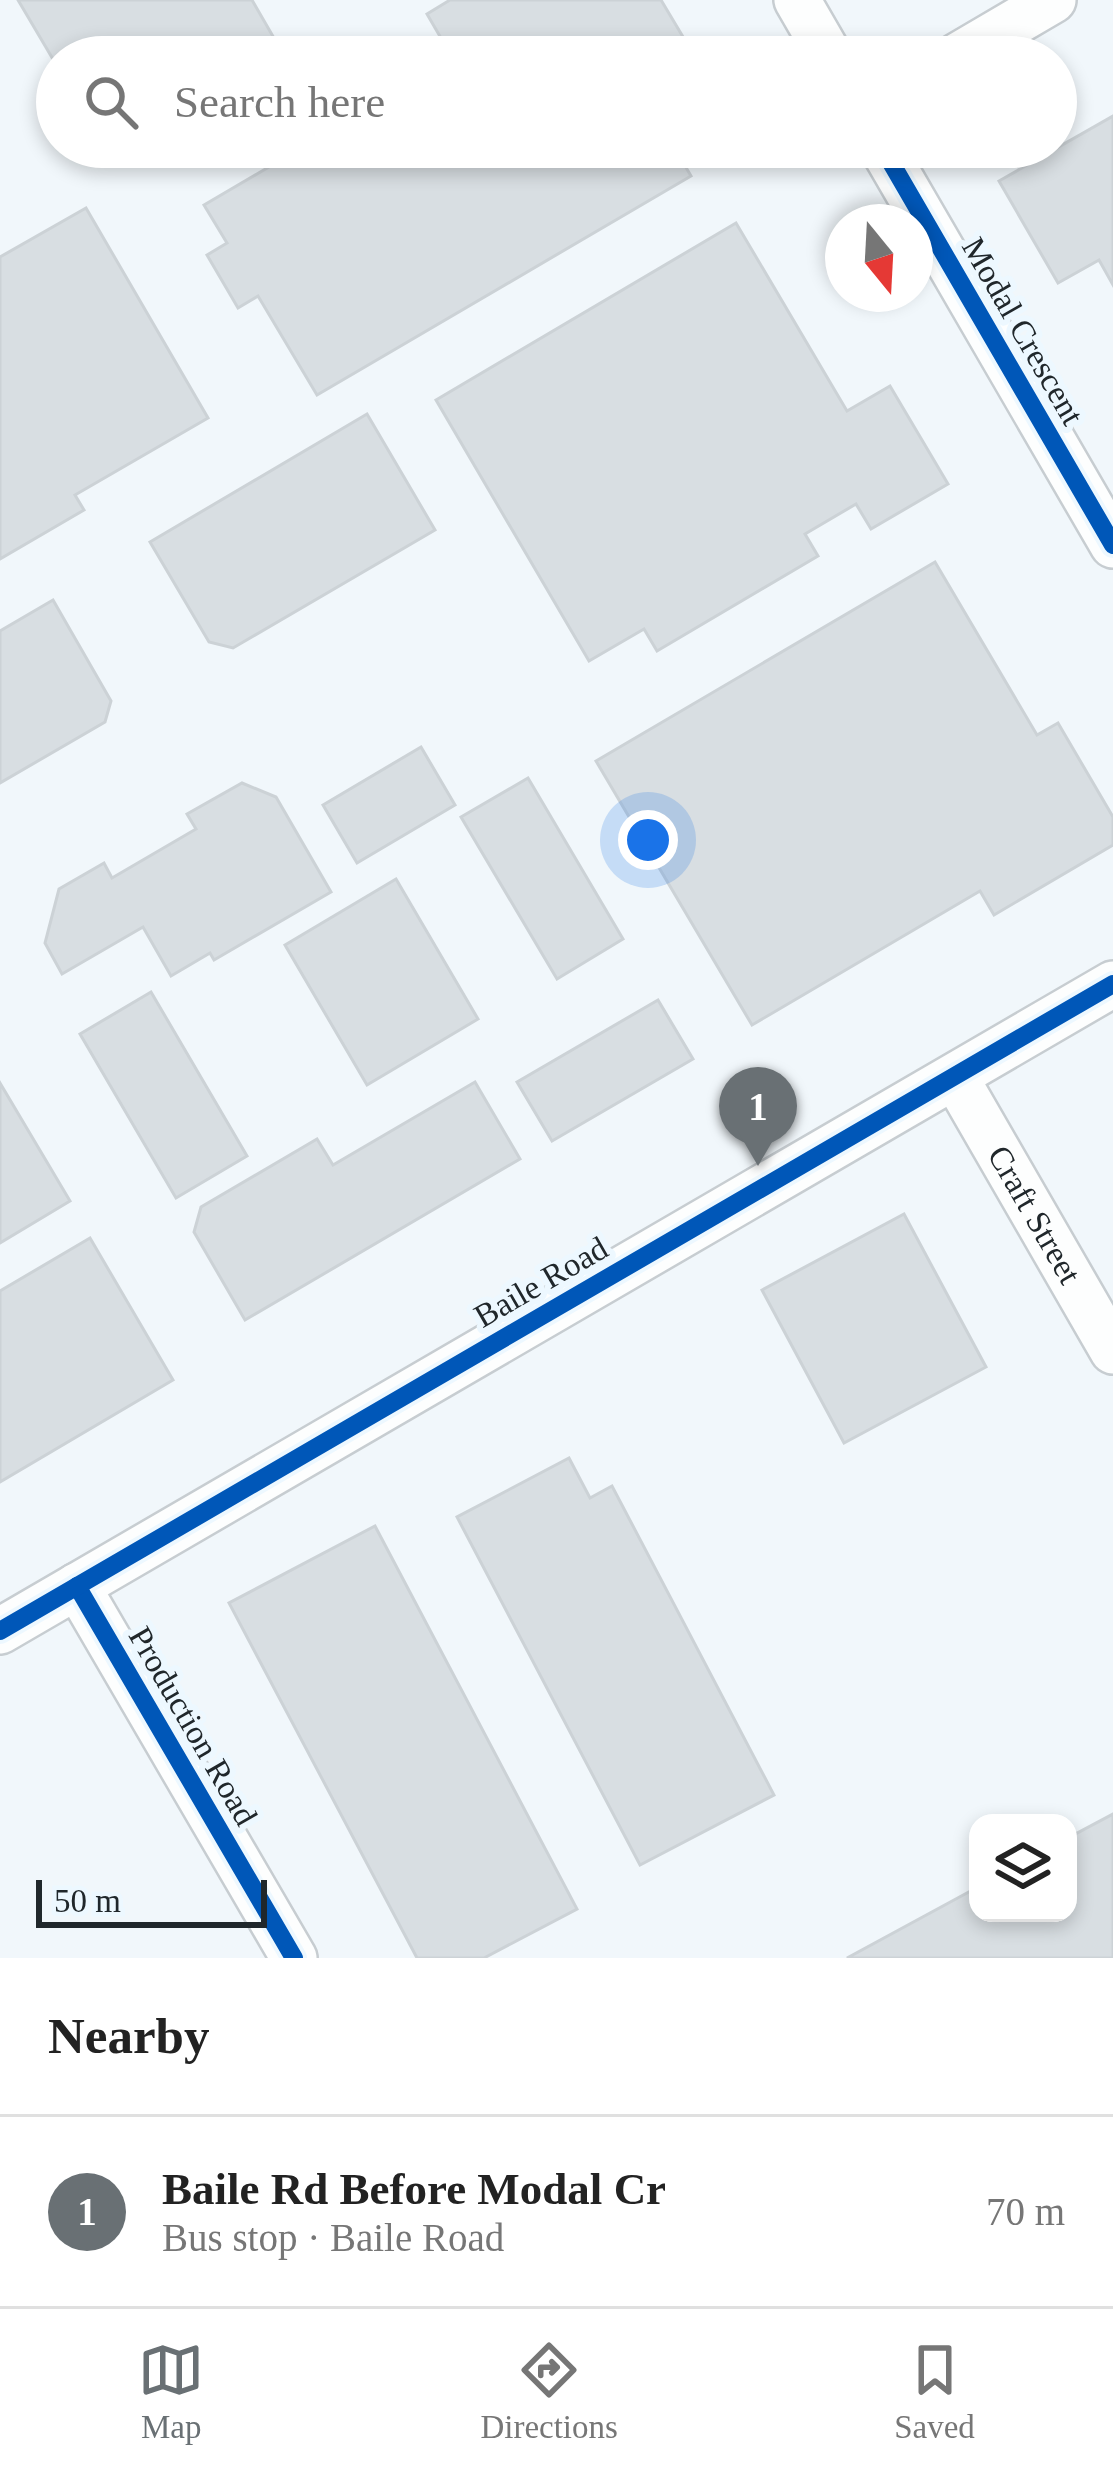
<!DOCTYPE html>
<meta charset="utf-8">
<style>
:root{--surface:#fff;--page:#f6f6f6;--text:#222;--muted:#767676;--line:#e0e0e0;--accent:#697074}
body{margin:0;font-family:"Times New Roman",serif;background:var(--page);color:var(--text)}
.controls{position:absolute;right:36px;bottom:36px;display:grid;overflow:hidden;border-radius:24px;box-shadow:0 6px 18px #0003}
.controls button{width:108px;height:108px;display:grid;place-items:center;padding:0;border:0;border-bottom:3px solid var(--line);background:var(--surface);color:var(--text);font:60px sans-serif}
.compass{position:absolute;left:825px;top:204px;width:108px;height:108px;border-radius:50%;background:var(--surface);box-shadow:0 6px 18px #0003;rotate:162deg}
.scale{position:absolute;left:36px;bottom:30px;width:231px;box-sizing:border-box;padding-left:12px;border:6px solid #20272b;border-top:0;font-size:33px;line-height:42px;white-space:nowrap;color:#20272b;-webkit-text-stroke:9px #edf8ff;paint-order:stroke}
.you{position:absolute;left:648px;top:840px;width:42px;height:42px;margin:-30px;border:9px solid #fff;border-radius:50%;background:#1a73e8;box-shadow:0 0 0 18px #1a73e833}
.badge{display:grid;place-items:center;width:78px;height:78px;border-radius:50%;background:var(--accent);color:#fff;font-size:39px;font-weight:700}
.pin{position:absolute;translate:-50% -99px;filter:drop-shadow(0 3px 6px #0008)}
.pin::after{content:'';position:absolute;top:63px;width:42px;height:36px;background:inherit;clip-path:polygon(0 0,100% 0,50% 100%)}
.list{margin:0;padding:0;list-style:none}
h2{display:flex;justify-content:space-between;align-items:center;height:156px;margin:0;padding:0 48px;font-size:51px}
h2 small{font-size:39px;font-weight:400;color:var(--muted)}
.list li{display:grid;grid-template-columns:78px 1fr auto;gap:36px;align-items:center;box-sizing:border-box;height:192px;padding:0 48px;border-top:3px solid var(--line)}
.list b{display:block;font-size:45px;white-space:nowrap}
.list p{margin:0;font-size:39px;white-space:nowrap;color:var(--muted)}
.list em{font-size:39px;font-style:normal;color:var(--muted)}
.icon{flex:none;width:66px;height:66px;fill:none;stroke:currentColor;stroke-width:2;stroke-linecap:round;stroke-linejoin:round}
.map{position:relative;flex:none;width:1113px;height:1958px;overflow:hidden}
.search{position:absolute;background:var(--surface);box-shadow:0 6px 18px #0003;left:36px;right:36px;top:36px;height:132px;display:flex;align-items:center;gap:30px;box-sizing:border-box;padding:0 42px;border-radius:66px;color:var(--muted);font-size:45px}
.sheet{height:348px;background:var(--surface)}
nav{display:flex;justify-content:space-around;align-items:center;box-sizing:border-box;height:168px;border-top:3px solid var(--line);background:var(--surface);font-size:33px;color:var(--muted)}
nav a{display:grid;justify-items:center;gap:6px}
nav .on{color:var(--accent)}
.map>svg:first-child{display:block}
</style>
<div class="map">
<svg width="1113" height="1958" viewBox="0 0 1113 1958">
<rect width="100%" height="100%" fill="#f1f7fb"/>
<!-- building -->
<g fill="#d8dee2" stroke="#ccd2d6" stroke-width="3">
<polygon points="18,0 252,0 282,52 274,57 57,57 57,66"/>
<polygon points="450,0 661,0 695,57 452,57 427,14"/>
<polygon points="1113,116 1113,285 1099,260 1058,283 999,181"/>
<polygon points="83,147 121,147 93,164"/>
<polygon points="303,147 674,147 691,176 317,395 258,296 238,308 207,255 227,243 204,205"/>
<polygon points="86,208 208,418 75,495 84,510 0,559 0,257"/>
<polygon points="736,223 847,411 890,386 948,484 871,529 856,504 805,534 818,556 657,651 644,629 589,661 436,400"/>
<polygon points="367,414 435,530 233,648 209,642 150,542"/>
<polygon points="935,562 1037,735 1058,723 1113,817 1113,845 994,915 980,891 752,1025 596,761"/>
<polygon points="53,600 111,701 105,722 0,783 0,631"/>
<polygon points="421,747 455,805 357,863 323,805"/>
<polygon points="528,778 623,939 557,979 461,817"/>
<polygon points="242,783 276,797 331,892 214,960 210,953 171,976 143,927 62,974 45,943 59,889 104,863 112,878 196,829 187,814"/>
<polygon points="396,879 478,1019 367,1085 285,945"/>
<polygon points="151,992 247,1156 176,1198 80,1034"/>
<polygon points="658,1000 693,1059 552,1141 517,1082"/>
<polygon points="475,1082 520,1159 245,1320 194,1232 201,1207 317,1139 333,1165"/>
<polygon points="0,1083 70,1201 0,1243"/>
<polygon points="904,1214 986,1367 844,1443 762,1290"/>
<polygon points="90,1238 173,1380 0,1482 0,1291"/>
<polygon points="569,1458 590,1498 612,1486 774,1795 640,1865 457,1517"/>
<polygon points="375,1526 577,1909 484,1958 417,1958 229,1603"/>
<polygon points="1113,1814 1113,1958 847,1958 978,1887 978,1913 1068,1913 1068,1838"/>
</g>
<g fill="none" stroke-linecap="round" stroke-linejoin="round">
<!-- minor casing -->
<g stroke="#c7cdd1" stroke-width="50">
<g id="minor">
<polyline points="797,0 830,57"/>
<polyline points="956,57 1053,0"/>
<polyline points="882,147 1113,545"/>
<path id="s1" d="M955,1077l158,274"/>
<polyline points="77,1586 294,1958"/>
<polyline points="0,1631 1113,984"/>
</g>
</g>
<!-- minor -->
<use href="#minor" stroke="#fdfefe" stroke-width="45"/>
<!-- cycleway casing -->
<g stroke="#edf8ff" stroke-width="26">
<g id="cycleway">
<polyline points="882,147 1113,545"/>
<polyline points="77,1586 294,1958"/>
<polyline points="0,1631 1113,984"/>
</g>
</g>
<!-- cycleway -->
<use href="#cycleway" stroke="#0057b8" stroke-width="18"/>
</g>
<g text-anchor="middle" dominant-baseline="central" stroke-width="12" stroke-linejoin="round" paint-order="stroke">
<!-- street labels -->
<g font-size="33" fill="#20272b" stroke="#edf8ff">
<text transform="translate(1023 331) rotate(60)">Modal Crescent</text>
<text stroke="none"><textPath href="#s1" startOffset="159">Craft Street</textPath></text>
<text transform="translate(541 1282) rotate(-30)">Baile Road</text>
<text transform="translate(193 1726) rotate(60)">Production Road</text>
</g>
</g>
</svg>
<div class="controls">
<button><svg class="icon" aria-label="layers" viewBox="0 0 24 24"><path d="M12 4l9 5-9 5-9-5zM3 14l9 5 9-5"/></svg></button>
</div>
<svg class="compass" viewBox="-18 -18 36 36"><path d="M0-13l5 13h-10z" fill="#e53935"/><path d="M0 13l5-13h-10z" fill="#767676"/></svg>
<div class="scale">50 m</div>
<div class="you"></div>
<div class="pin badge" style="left:758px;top:1166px">1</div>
<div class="search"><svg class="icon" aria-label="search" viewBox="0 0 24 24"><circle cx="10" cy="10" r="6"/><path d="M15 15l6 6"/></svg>Search here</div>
</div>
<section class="sheet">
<h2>Nearby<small></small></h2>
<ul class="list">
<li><span class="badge">1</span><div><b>Baile Rd Before Modal Cr</b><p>Bus stop · Baile Road</p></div><em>70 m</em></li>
</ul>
</section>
<nav>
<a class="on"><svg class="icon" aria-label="map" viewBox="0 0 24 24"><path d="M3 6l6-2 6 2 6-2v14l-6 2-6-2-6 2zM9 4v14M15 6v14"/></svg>Map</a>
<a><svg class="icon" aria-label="directions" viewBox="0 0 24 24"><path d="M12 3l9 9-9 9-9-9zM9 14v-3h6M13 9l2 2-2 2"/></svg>Directions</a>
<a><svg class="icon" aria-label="saved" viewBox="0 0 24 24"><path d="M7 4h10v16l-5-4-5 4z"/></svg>Saved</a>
</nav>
